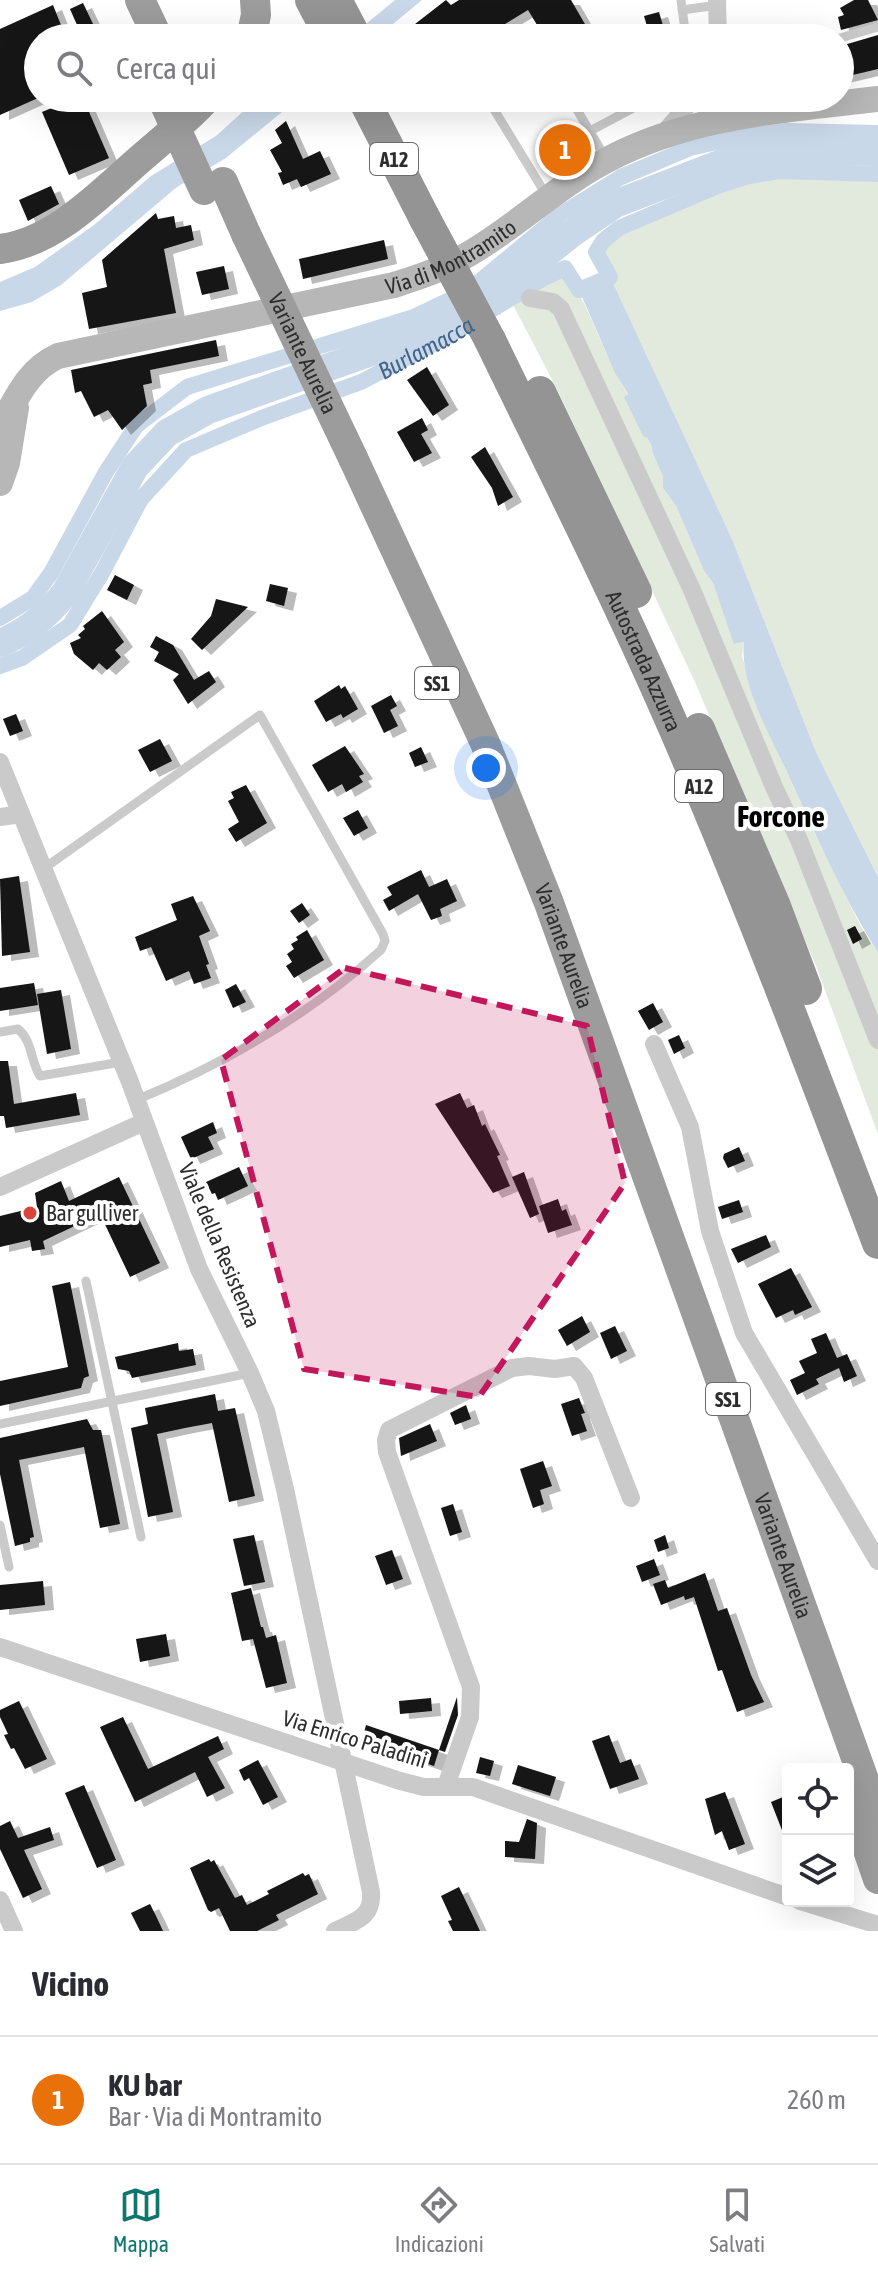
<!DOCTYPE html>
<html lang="it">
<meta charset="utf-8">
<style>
:root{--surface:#fff;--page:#f7f7f7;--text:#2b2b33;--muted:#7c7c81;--line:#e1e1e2;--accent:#0f766e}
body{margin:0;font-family:"Asap Condensed",sans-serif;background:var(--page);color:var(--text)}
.controls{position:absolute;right:24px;bottom:24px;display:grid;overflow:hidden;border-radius:8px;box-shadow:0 8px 32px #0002}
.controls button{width:72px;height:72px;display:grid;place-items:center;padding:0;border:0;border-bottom:2px solid var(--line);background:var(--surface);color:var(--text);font:40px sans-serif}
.you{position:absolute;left:486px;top:768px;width:28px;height:28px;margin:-20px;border:6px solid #fff;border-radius:50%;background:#1a73e8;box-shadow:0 0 0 12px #1a73e833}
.badge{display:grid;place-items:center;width:52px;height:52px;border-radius:50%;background:var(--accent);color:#fff;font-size:26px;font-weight:700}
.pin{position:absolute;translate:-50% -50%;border:4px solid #fff;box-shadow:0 2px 8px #0006}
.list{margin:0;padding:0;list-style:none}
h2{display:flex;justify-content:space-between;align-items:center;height:104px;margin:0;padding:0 32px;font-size:34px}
h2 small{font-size:26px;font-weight:400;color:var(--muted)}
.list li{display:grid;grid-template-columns:52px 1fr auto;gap:24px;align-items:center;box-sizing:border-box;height:128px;padding:0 32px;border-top:2px solid var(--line)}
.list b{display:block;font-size:30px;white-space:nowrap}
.list p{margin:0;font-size:26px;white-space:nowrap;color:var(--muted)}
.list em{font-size:26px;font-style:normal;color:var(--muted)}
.icon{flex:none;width:44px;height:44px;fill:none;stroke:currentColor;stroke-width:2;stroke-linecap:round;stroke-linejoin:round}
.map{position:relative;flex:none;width:878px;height:1931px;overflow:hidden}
.search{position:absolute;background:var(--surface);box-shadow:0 8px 32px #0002;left:24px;right:24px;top:24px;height:88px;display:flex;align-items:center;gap:20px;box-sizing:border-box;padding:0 28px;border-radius:44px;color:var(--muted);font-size:30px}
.sheet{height:232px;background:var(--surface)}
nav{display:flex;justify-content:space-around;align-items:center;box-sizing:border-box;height:112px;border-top:2px solid var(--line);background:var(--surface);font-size:22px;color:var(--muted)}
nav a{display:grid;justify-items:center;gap:4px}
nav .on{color:var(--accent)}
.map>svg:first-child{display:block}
</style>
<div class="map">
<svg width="878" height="1931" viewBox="0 0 878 1931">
<defs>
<filter id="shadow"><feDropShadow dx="9" dy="5" stdDeviation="0" flood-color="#0004"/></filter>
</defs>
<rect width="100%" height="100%" fill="#fff"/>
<!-- green -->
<g fill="#e1eadc">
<polygon points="779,171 878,174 878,877 816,752 732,539 596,252 603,241 619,228 718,186 749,176"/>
<path d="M565,268c25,40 38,86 63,127l-3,2 18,38 4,3 6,9 -1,4 11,26v11l13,18 28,65 9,12 22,61 9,-2 -2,14 14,47 54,121 50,101 18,28v181l-62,-168 -121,-284 -137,-291 -48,-92z"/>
</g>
<!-- water -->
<g fill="#c9d8e9">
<polygon points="395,0 422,0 376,38 349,38"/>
<polygon points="258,98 299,98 226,158 177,187 61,285 32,302 0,311 0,282 35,267 94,225 151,176 216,136"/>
<path d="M610,277l122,262 84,213 62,125v76c-36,-58 -64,-121 -92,-183 -16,-35 -47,-88 -42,-128l-10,2 -21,-61 -9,-12 -28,-65 -13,-18v-11l-11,-26v-5l-5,-8 -4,-2 -19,-39 4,-3 -13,-21 -36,-83z"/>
</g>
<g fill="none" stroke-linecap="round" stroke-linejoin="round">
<!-- canal -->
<g stroke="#c9d8e9" stroke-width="16">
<polyline points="0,618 33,598 51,573 106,472 136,426 187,387 414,317 468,291 560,215 621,177 690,148 739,137 787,131 878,133"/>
<path id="s1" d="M0,666l22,-8 48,-33 32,-52 39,-74 45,-49 78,-33 97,-35 86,-45 97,-59 21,-10 14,22 31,-13 -14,-25 7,-11 16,-13 99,-42 31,-10 30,-5 99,3"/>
</g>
<!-- river -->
<path stroke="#c9d8e9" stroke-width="28" d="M0,643c27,-11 47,-27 65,-50l70,-126 32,-34 41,-23 197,-70 120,-69 46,-37 44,-30 112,-43 55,-10 96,1"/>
</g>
<!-- building -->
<g fill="#141414" filter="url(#shadow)">
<polygon points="446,0 451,5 459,0 571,0 593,38 545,38 528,10 482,38 397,38"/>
<polygon points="854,0 868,0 878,20 841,30 838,17 844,15 840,8"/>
<polygon points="83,3 95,28 81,34 70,9"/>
<polygon points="53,5 61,25 38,35 38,98 0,115 0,29"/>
<polygon points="659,12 664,29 649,33 644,16"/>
<polygon points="878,35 878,69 840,78 840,57 847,56 844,45"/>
<polygon points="76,98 83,98 109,158 69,175 42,112"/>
<polygon points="286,121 303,159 320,151 331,174 301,187 297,179 283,185 278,173 282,172 270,150 282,143 275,130"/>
<polygon points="576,125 584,144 556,161 546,145"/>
<polygon points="51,186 59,204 28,221 19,200"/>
<polygon points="156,213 158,219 174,216 176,228 191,225 194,240 164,249 176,313 89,329 82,293 107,287 102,260"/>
<polygon points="384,240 388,259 303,279 299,259"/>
<polygon points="224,266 229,289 202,295 196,272"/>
<polygon points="216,340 219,356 150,370 152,383 143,385 147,406 122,430 108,410 94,417 81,391 75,393 71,370"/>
<polygon points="427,367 449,405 433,416 407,380"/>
<polygon points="422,418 428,430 421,434 432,453 414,462 397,432"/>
<polygon points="485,447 513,497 498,506 492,488 471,457"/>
<polygon points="115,575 134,585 127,600 107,590"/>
<polygon points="270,584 288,588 284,606 266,601"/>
<polygon points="216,599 248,607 202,650 191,639 211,616"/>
<polygon points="102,611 124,642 115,650 121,657 107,670 99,663 93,670 74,654 70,643 81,638 78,635 85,629 83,626"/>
<polygon points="156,636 173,645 194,680 209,671 216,682 188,704 173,680 179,674 154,661 159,652 150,647"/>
<polygon points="339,685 341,689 345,686 358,709 343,718 341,714 326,722 314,701"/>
<polygon points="391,695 397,706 390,710 398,726 384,733 371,706"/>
<polygon points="16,714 23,731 10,736 3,719"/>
<polygon points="160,739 172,761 150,772 138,750"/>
<polygon points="345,746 364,774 359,776 363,782 346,792 342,784 328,792 312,765"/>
<polygon points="421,747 428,762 415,767 409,753"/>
<polygon points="246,785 267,823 236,842 228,829 239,822 228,801 234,798 231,792"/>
<polygon points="358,810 368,828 354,836 343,818"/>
<polygon points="421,870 429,887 447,879 457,901 440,909 442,916 431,920 418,894 389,911 383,900 392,895 387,887"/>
<polygon points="19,876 30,952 2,956 0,879"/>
<polygon points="193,896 210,931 199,936 209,964 206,965 211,978 194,984 189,971 166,981 151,947 140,951 135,937 177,920 171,904"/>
<polygon points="302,903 310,915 299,923 290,911"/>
<polygon points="855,926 862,939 853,944 847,930"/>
<polygon points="307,930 324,960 294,978 286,966 292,962 287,954 294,949 291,944 298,940 296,937"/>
<polygon points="34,983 38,1005 0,1011 0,988"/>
<polygon points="236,984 246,1002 233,1008 225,990"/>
<polygon points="61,990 71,1049 47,1054 37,994"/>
<polygon points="653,1003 663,1022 649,1030 638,1011"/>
<polygon points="679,1035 685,1048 674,1054 668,1040"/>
<polygon points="0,1061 8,1061 14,1104 76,1093 80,1115 6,1128 4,1116 0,1116"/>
<polygon points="460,1093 467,1108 474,1105 482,1126 485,1124 500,1155 497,1156 510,1186 493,1193 435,1104"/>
<polygon points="213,1122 217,1133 208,1137 214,1149 191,1159 181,1137"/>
<polygon points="739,1147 745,1161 728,1168 723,1158 724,1154"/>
<polygon points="239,1167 248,1186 218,1200 215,1193 212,1194 206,1182"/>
<polygon points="524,1172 539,1214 530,1218 512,1177"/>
<polygon points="119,1177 160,1263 130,1277 100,1214 43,1241 45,1249 32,1251 30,1240 0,1247 0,1216 37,1207 35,1193 61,1181 69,1201"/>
<polygon points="558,1199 562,1211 566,1209 572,1225 548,1233 539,1206"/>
<polygon points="739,1200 743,1212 722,1219 718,1207"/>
<polygon points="766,1235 771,1247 738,1263 731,1249"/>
<polygon points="791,1268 812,1307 795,1315 793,1310 776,1318 758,1284"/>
<polygon points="70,1282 89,1376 84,1378 81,1388 0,1406 0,1381 68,1367 52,1286"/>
<polygon points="582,1316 590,1332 567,1346 558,1330"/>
<polygon points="615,1326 627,1351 611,1359 600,1333"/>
<polygon points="826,1333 837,1358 847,1354 857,1376 844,1382 839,1368 816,1379 819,1384 797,1395 790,1380 805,1373 799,1361 817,1353 811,1339"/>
<polygon points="178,1343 179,1351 193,1349 196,1365 132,1378 129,1371 118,1369 115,1357"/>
<polygon points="215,1394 218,1411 235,1408 255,1496 229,1502 212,1423 185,1428 157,1434 173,1512 148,1517 131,1428 148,1424 145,1408"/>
<polygon points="579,1398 585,1413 581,1414 587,1431 572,1436 561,1404"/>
<polygon points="466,1405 471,1419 455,1425 450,1413"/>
<polygon points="87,1419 93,1430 101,1430 120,1524 100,1528 84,1447 19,1460 34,1537 30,1538 30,1542 15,1546 0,1474 0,1438"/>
<polygon points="430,1424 437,1441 401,1456 399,1438"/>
<polygon points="543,1461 552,1486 540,1490 544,1504 533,1508 520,1469"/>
<polygon points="453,1504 462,1532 450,1536 441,1508"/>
<polygon points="254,1535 265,1582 244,1586 233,1539"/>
<polygon points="665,1535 669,1548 658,1552 654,1540"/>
<polygon points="392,1550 403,1579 386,1585 375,1556"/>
<polygon points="654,1559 660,1575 642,1582 636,1566"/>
<polygon points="705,1573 718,1611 727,1608 751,1675 764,1702 737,1712 722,1670 718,1671 694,1597 685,1600 684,1596 661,1605 653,1584 665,1580 668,1588"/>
<polygon points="43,1581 45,1605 0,1610 0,1585"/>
<polygon points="251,1588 261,1627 263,1627 266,1638 276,1635 287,1683 266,1688 253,1639 242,1641 231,1593"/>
<polygon points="166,1634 170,1656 140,1662 136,1639"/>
<polygon points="457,1697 458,1715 445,1752 439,1750"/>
<polygon points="431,1698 432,1711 400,1714 399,1701"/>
<polygon points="19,1701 47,1759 25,1769 14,1748 11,1749 4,1735 8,1734 0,1717 0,1710"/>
<polygon points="123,1717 148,1769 218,1736 224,1749 208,1757 225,1788 207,1797 195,1772 135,1802 100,1727"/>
<polygon points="366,1725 439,1750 434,1766 362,1741"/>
<polygon points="609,1735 620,1763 631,1759 639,1779 610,1789 592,1741"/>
<polygon points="480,1757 494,1761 490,1776 476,1773"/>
<polygon points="258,1760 278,1797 263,1805 249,1778 244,1781 239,1770"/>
<polygon points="518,1765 556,1777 550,1796 512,1784"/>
<polygon points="84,1785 116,1860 97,1868 65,1793"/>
<polygon points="725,1792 745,1844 729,1850 722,1831 715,1835 705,1799"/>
<polygon points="788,1795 788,1842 787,1843 771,1802"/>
<polygon points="527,1819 537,1823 535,1859 505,1857 505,1841 519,1842"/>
<polygon points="10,1821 18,1838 50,1827 54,1840 24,1850 42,1889 23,1898 0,1849 0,1826"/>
<polygon points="209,1859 211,1862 214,1860 235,1898 242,1895 247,1905 269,1894 267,1891 303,1873 305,1876 309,1874 318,1894 276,1915 279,1920 257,1931 230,1931 219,1908 211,1912 208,1910 190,1868"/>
<polygon points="459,1887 473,1916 480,1931 453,1931 448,1921 452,1920 441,1896"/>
<polygon points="150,1904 157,1918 163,1931 140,1931 131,1913"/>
</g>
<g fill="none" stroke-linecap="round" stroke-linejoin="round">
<!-- service -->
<g stroke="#cacaca" stroke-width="9">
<polyline points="681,0 686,38"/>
<polyline points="682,10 718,5"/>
<polyline points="529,33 532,38"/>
<polyline points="840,38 878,27"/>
<polyline points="487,98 548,198"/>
<polyline points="570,98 605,157"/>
<polyline points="590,131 652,98"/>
<path d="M43,869l217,-154 123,219 2,7 -4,9c-72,65 -155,113 -245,150"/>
<path d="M0,1032l18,-3c15,13 12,31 22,47l81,-14"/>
<polyline points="86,1281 141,1537"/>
<polyline points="0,1424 250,1373"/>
<polyline points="0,1525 9,1567"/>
</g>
<!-- minor -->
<g stroke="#cacaca" stroke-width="18">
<polyline points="717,0 718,38"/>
<polyline points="663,134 694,98"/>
<polyline points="530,298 553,302 561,309 692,590 774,787 799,840 878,1040"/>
<path d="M0,762l130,320 69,187 51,104 16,38 19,78 86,403c2,26 -16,29 -36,39"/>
<polyline points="0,817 21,814"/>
<polyline points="654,1044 690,1127 710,1231 744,1333 878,1561"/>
<polyline points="0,1187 144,1122"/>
<polyline points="0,1647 400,1781 424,1787 473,1787 788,1897"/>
<polyline points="446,1786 470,1717 471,1687 387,1452 386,1440 389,1430 512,1368 529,1366 555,1369 574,1366 584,1378 631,1498"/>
<polyline points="0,1900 14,1931"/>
<polyline points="800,1901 878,1925"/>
</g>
<!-- secondary -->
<g stroke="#b7b7b7" stroke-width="26">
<path id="s2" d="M0,427c16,-27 27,-57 58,-71l336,-71c25,-8 50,-16 73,-30 49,-28 90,-69 140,-95 84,-45 179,-50 271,-61"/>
<polyline points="0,483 7,463 16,408"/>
</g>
<!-- trunk -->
<g stroke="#9c9c9c" stroke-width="30">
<polyline points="140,0 158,38"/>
<polyline points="251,38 256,15 255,0"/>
<polyline points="223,182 246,234"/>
<path d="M0,249c55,-7 99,-54 139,-89 23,-20 47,-39 68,-62"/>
<path id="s3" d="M353,458l132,285 64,160 329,916"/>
<polyline points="849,1795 878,1879"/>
</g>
<!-- motorway -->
<g stroke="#949494" stroke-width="32">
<polyline points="311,0 331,38"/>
<polyline points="336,0 356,38"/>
<polyline points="363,98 425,219"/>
<path id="s4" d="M490,340c63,130 128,258 185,390 73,169 138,341 203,513"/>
<polyline points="540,392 636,592"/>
<polyline points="699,729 774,904 806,989"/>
</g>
<!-- trunk-bridge -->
<g stroke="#9c9c9c" stroke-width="30">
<polyline points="162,98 204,190"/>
<path id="s5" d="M246,234l107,224"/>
</g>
<!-- motorway-bridge -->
<polyline stroke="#949494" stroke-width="32" points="425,219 490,340"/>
</g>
<!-- marked area -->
<path fill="#c2185b" fill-opacity="0.2" stroke="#c2185b" stroke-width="6" stroke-dasharray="16 10" stroke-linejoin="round" d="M345,968l242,58 38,157 -146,214 -175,-28 -83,-309z"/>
<!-- markers -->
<circle fill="#d9453b" stroke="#fff" stroke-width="3" cx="30" cy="1213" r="8"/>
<g text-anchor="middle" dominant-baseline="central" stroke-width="8" stroke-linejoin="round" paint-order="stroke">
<!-- shield labels -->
<g fill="#fff" stroke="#6c6c6c" stroke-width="2">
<rect x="370" y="143" width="48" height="32" rx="6"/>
<rect x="415" y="667" width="44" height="32" rx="6"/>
<rect x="675" y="770" width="48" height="32" rx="6"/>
<rect x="706" y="1383" width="44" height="32" rx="6"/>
</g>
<g font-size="20" font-weight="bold" fill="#2d2d2d">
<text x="394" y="159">A12</text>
<text x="437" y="683">SS1</text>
<text x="699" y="786">A12</text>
<text x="728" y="1399">SS1</text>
</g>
<!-- street labels -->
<g font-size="22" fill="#2d2d2d" stroke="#fff">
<text stroke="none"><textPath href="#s2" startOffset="500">Via di Montramito</textPath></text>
<text stroke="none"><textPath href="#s5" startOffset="132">Variante Aurelia</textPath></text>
<text stroke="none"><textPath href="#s4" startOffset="356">Autostrada Azzurra</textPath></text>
<text stroke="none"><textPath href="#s3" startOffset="532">Variante Aurelia</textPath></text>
<text transform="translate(220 1245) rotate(67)">Viale della Resistenza</text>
<text stroke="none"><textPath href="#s3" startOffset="1180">Variante Aurelia</textPath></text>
<text transform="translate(355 1739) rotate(17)">Via Enrico Paladini</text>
</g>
<!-- poi labels -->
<g font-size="22" fill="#2d2d2d" stroke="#fff" text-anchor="start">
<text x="46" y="1213">Bar gulliver</text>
</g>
<!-- water labels -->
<g font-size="24" font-style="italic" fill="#41638a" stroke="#fff">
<text stroke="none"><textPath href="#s1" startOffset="554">Burlamacca</textPath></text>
</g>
<!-- district labels -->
<g font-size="30" font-weight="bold" fill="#000" stroke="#fff">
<text x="781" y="816">Forcone</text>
</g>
</g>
</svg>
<div class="controls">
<button><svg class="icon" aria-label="locate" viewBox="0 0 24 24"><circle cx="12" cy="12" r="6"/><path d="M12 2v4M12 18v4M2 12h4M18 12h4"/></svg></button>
<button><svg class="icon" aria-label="layers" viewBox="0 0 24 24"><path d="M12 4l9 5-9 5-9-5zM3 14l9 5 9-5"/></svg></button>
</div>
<div class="you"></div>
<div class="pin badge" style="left:565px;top:150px;background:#e8710a">1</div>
<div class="search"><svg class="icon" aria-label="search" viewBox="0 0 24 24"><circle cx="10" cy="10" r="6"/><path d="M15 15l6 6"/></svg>Cerca qui</div>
</div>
<section class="sheet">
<h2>Vicino<small></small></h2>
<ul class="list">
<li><span class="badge" style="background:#e8710a">1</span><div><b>KU bar</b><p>Bar · Via di Montramito</p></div><em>260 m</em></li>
</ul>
</section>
<nav>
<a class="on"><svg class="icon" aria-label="map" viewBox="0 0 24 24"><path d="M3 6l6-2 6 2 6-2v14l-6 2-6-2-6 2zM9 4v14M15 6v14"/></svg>Mappa</a>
<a><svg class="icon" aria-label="directions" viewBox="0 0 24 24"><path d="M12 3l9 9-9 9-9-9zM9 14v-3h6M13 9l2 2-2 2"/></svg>Indicazioni</a>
<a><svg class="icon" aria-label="saved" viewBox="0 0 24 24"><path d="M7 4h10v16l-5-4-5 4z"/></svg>Salvati</a>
</nav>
